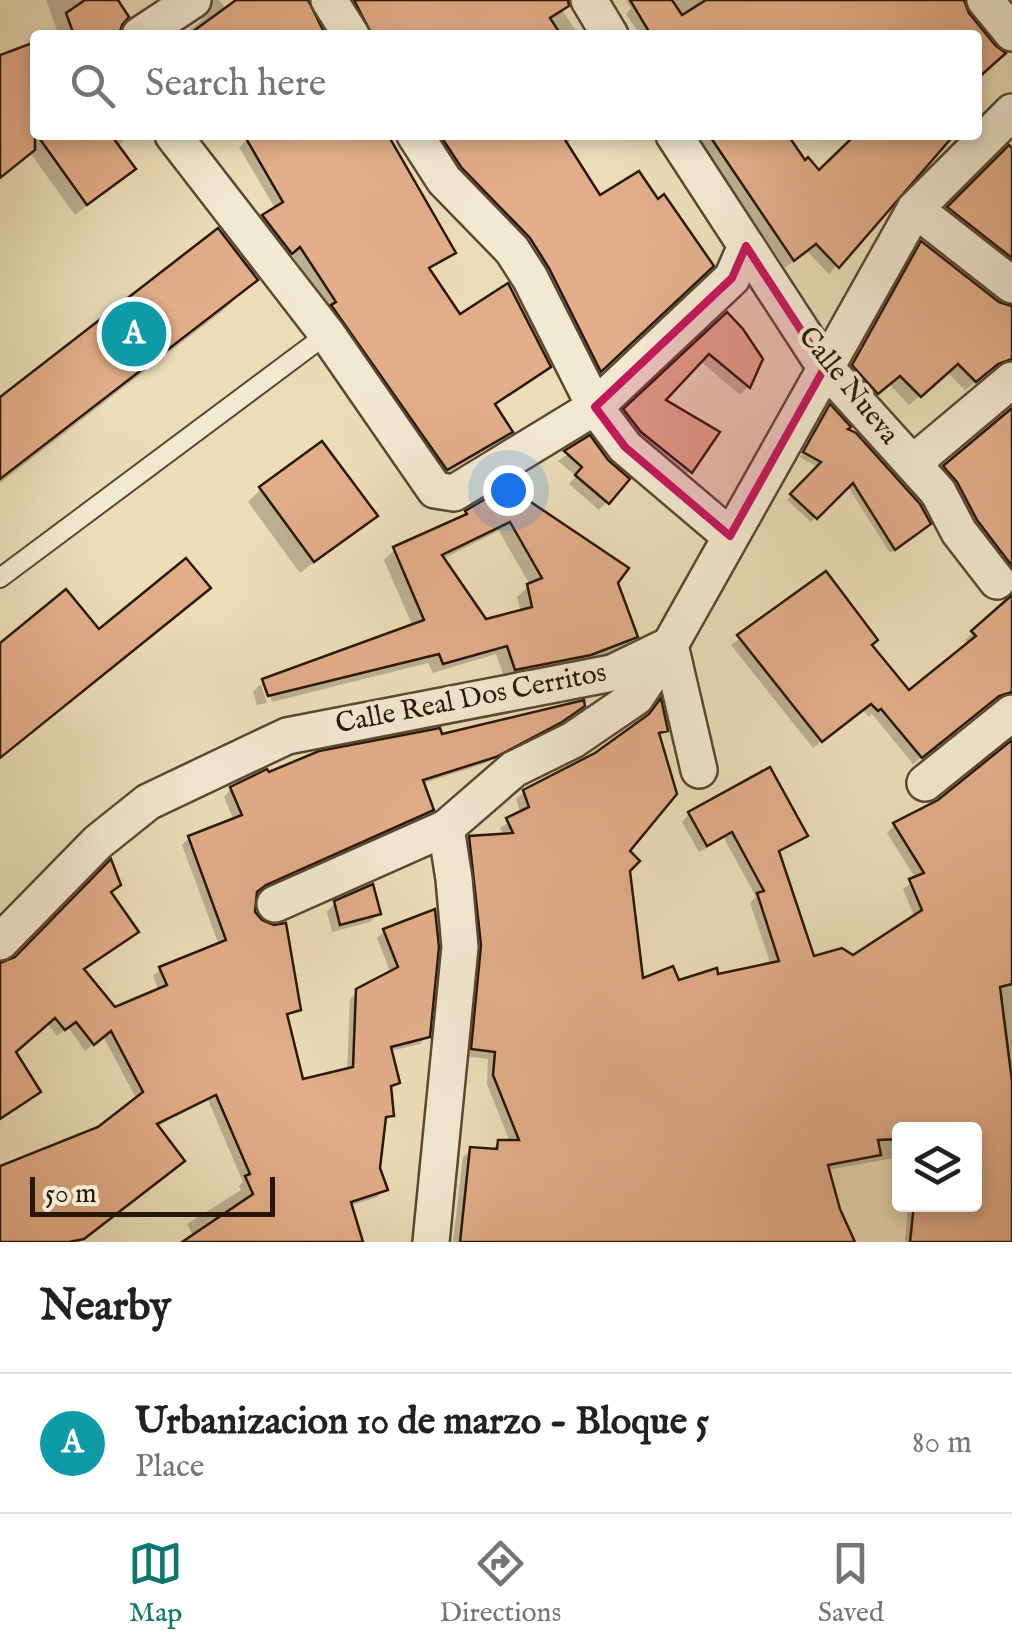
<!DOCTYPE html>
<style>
:root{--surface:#fff;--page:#f6f6f6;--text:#202124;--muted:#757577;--line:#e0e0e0;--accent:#0f766e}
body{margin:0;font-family:"IM FELL English",serif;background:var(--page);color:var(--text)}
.controls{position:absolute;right:30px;bottom:30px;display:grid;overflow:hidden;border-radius:10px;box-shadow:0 5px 15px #0003}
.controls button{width:90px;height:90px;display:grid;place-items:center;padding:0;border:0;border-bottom:2px solid var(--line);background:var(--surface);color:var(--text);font:50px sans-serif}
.scale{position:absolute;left:30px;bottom:25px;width:245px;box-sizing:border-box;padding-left:10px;border:5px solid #291705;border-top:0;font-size:28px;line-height:35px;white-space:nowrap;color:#291705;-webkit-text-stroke:8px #f2e9d1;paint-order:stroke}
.you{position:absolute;left:508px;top:490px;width:35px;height:35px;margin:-25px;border:8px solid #fff;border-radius:50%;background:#1a73e8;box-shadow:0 0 0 15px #1a73e833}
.badge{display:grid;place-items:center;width:65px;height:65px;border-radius:50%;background:var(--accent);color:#fff;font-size:32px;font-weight:700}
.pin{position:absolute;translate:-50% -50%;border:5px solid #fff;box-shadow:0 2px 10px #0006}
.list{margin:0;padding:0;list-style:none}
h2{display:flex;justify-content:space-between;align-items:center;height:130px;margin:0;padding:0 40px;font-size:42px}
h2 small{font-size:32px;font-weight:400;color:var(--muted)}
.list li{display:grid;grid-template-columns:65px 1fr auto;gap:30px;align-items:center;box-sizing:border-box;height:140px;padding:0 40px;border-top:2px solid var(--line)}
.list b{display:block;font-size:38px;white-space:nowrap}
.list p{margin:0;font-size:32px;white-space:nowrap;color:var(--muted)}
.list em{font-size:32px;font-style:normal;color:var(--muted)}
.icon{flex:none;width:55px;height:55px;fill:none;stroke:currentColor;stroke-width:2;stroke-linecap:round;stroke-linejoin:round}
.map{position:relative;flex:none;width:1012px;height:1242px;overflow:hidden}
.search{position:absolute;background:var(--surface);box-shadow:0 5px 15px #0003;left:30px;right:30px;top:30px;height:110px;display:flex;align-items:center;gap:25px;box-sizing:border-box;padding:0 35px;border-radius:10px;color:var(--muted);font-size:38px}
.sheet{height:270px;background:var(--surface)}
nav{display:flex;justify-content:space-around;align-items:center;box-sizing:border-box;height:140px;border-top:2px solid var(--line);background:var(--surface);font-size:28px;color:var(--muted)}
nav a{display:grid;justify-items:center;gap:5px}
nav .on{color:var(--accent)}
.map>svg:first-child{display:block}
</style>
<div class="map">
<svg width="1012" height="1242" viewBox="0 0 1012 1242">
<rect width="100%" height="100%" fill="#ebddb8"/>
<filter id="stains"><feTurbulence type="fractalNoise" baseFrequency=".002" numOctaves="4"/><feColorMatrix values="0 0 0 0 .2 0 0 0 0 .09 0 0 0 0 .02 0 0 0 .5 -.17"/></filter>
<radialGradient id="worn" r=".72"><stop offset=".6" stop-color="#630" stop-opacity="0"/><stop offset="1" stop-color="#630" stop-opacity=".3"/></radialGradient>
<!-- shadow -->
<g fill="#0003" fill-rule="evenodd">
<polygon points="46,0 115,0 113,35 59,35"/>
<polygon points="199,0 219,0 231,16 253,0 306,0 317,35 183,35 201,21 203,13"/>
<polygon points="335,0 555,0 579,35 357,35"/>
<polygon points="626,0 962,0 994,48 978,76 983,81 977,87 977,35 640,35 626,14 631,8"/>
<polygon points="35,45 35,135 129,135 117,147 133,169 75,215 31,154 0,178 0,83"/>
<polygon points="253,135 385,135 452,252 427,270 460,317 548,367 493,406 510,432 502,439 441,477 291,253 283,259 256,225 276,210 239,147"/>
<polygon points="420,135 576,135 565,145 599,198 657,202 711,265 589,381"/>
<polygon points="696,135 784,135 804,163 819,173 859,135 955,135 947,144 944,142 829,274 807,251 785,268"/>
<polygon points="1012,146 1012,282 936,222"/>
<polygon points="922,244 1012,334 1012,371 995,368 965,390 947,372 909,405 889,384 867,402 843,376 912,254"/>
<polygon points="255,279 225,309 0,483 0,400"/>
<polygon points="727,315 760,359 748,387 740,395 699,360 663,400 716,433 682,480 617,420"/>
<polygon points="830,408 923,529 890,553 847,485 811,522 787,500 819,468 800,457"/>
<polygon points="1012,411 1012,582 935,477"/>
<polygon points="589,439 607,502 599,510 569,484 576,476 558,461"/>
<polygon points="261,489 374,515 300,573 248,502"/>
<path d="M507,489l108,94 20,53 -10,11 -47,18 -73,14 -9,-25 -63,19 -5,-10 -156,39 -6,-18h-4l2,-3 149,-54 -29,-67 11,-11 65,-30zM499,531l31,54 -13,12 4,15 -36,9 -43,-62z"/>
<polygon points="825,574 869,645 908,693 969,645 965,640 1012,596 1012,701 989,703 913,764 872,714 869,717 862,709 813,748 731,645"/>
<polygon points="261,684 267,703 257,705 253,692"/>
<polygon points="575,713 486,763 421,784 431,810 423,817 256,891 253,913 298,1009 285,1018 301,1082 347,1071 350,999 358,991 391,974 377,938 385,931 427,1036 420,1044 390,1051 397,1083 389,1091 391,1115 383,1124 378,1168 385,1189 377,1197 350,1206 194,1237 187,1224 241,1190 239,1186 243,1182 208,1100 156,1127 175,1168 78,1242 0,1242 0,1188 101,1157 137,1100 103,1036 85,1051 68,1027 57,1036 47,1023 0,1026 0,964 5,965 118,885 109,894 136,932 82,970 114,1010 159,991 153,976 161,969 219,945 182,845 189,838 234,821 224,797 231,789 268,775 441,737"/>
<polygon points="665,730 658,737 626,851 641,982 677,983 771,965 750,903 756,897 724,838 699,852 682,822 689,814 805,835 777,853 813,959 854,957 915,918 903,889 916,879 887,833 895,825 940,802 1012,744 1012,1242 905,1242 908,1204 974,1204 974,1130 900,1130 900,1157 827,1170 837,1210 852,1242 453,1242 463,1157 471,1150 490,1151 499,1142 510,1142 487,1084 488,1059 465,1056 462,846 470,839 504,836 500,828 521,814 516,799 524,792"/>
<polygon points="335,903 379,913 370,922 332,932 327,912"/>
</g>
<!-- building -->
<g fill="#e2ad89" stroke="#291705" stroke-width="2.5" fill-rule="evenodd">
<polygon points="85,0 118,0 129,17 122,25 119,35 74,35 66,13"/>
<polygon points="236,0 308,0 324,32 319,35 188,35"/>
<polygon points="354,0 568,0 569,6 550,18 561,35 372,35"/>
<polygon points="630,0 672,0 682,15 706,0 964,0 969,13 996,46 1006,53 977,79 977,35 651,35"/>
<polygon points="35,42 35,150 0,178 0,55"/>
<polygon points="37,135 111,135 136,169 87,205"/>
<polygon points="244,135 388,135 456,253 429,268 460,314 508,283 551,367 495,404 513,432 447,470 331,305 336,302 300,247 292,254 262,215 283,202"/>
<polygon points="440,135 562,135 600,195 639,171 658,199 664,194 714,266 601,372 549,268 530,238 461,167"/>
<polygon points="709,135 788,135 805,160 808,157 819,170 855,135 954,135 839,268 816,244 794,261"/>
<polygon points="1009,145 1012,148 1012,258 947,207"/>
<polygon points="218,228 258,280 0,479 0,397"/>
<polygon points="921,241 999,302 1012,306 1012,359 998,364 976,382 958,364 921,397 900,376 878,394 852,365"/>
<polygon points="727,312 743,329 763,359 750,388 709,354 666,400 720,432 692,473 641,432 623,409"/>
<polygon points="830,404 851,427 848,429 856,433 920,504 931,524 895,550 853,483 817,519 790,494 821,462 803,452"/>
<polygon points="1012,408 1012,566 977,520 957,482 943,466"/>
<polygon points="590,435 608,460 630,479 609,504 575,475 582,467 564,451"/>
<polygon points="322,441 378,516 314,562 259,487"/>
<path d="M507,486l122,82 -11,15 20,54 -47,18 -76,15 -8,-24 -64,18 -4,-10 -171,42 -6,-17 162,-59 -31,-73 74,-33 -2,-3zM510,522l32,56 -15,6 5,23 -46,12 -44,-64z"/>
<polygon points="186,558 211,588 0,758 0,643 66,589 99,629"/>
<polygon points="826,571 878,640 872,645 909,690 976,636 971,631 1012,595 1012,692 999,696 922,758 881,709 878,711 871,704 822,742 737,635"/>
<polygon points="661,698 668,731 659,733 677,794 630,851 640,861 630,871 643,978 673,966 679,980 717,968 718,974 779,961 757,893 764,891 732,832 707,846 688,812 770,767 808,836 779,851 814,956 842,948 853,955 922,910 909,879 924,873 893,823 938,800 1012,740 1012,984 1000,987 1012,1081 1012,1242 910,1242 914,1204 975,1204 975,1130 900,1130 900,1139 878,1140 881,1155 828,1165 840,1209 855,1242 460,1242 470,1147 497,1149 498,1140 519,1140 493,1075 495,1052 471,1049 481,945 469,836 513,833 506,818 529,807 523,790 595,753 649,714"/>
<polygon points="584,700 585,706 562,722 496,757 423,780 434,810 266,885 257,892 255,912 262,920 274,925 286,923 301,1010 287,1014 303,1079 353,1067 356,989 398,967 383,929 435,909 439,947 430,1037 391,1047 400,1083 391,1086 394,1116 386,1117 380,1168 388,1190 351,1202 363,1242 182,1242 253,1194 245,1176 250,1174 216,1095 157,1124 185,1161 84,1239 69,1242 0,1242 0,1166 98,1127 143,1092 111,1031 94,1045 76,1022 65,1030 55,1018 16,1052 41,1092 0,1119 0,963 15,957 111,859 121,885 111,892 139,932 84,969 115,1007 167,985 159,967 226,940 188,836 242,815 230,787 267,769 269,772 319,751 440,728 442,734"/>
<polygon points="373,884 381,914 340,925 334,901"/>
</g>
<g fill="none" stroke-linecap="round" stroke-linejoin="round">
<!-- lane casing -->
<g stroke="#5a4832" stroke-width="22">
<polyline id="lane" points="0,578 327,334"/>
</g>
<!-- street casing -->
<g stroke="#5a4832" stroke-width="40">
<g id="street">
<polyline points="329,0 351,35"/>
<polyline points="589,0 610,35"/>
<polyline points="985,0 1012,33"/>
<polyline points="140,35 193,0"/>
<polyline points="173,135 327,334 435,490 454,493 595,407 732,278 746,246"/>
<polyline points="415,135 444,180 512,250 530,278 595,407 625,447 730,536"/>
<polyline points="674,135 825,367 938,492 959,532 997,581"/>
<polyline points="915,209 1012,285"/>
<polyline points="913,463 1012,380"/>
<polyline points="670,645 699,770"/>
<polyline points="925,783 1012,713"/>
<polyline points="275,904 446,828 514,769 573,740 636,697 670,646"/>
<polyline points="0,942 98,842 148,802 287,736 612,673 670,645 915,209 1012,112"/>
<polyline points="431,1242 460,947 454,879 446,828"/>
</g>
</g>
<!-- lane -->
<use href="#lane" stroke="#f2e9d1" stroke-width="18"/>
<!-- street -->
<use href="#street" stroke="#f2e9d1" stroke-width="35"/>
</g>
<!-- marked area -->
<path fill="#c2185b" fill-opacity="0.2" stroke="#c2185b" stroke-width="8" stroke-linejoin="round" d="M746,246l79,121 -95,169 -105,-89 -30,-40 137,-129z"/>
<g text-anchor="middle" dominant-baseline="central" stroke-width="8" stroke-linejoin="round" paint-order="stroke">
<!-- street labels -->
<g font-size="28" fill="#291705" stroke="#f2e9d1">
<text transform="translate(848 386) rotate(51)">Calle Nueva</text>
<text transform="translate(471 699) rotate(-11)">Calle Real Dos Cerritos</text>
</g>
</g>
<rect width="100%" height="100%" filter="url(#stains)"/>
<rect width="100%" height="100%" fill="url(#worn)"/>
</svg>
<div class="controls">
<button><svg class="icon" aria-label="layers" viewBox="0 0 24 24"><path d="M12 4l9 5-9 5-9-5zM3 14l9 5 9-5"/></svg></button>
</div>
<div class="scale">50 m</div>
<div class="you"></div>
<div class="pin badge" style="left:134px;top:334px;background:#0f9aa8">A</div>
<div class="search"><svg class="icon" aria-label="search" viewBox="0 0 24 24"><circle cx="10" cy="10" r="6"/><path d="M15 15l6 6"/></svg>Search here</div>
</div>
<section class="sheet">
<h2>Nearby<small></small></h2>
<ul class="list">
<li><span class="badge" style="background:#0f9aa8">A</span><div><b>Urbanizacion 10 de marzo - Bloque 5</b><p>Place</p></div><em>80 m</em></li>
</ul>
</section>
<nav>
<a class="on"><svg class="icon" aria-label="map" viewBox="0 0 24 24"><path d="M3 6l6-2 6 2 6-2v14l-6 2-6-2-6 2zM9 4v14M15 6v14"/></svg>Map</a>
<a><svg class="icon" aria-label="directions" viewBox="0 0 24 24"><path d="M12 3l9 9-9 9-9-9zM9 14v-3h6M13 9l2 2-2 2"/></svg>Directions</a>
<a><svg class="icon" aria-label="saved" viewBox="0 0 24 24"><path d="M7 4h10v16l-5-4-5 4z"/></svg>Saved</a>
</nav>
